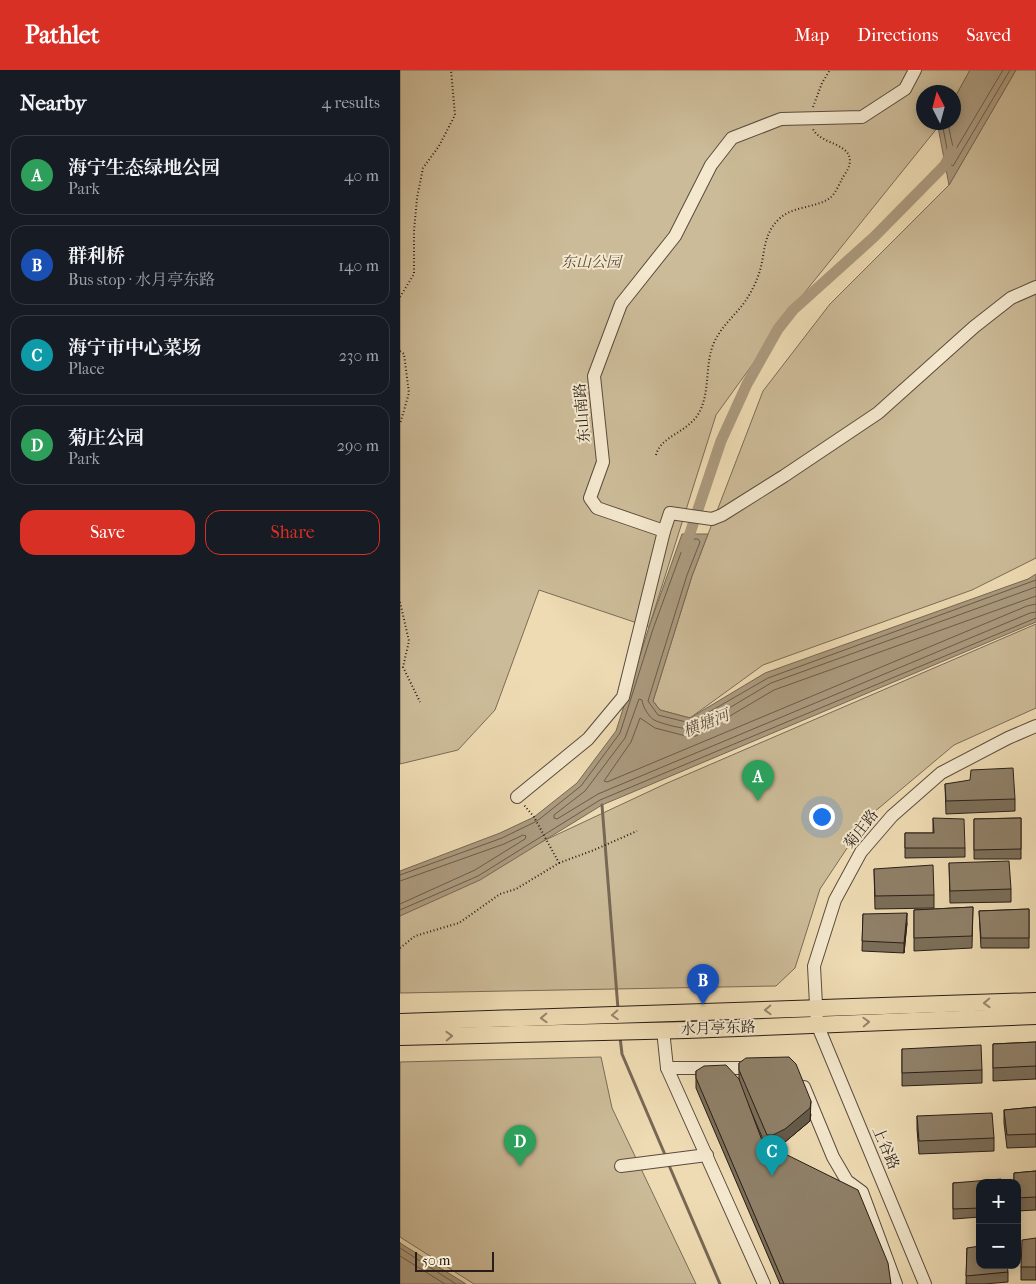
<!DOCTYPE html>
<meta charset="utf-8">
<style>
:root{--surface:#171b24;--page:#242831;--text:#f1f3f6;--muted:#9ea1a6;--line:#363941;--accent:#d93025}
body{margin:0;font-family:"IM FELL French Canon","Noto Serif SC",serif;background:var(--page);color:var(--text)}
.controls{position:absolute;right:15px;bottom:15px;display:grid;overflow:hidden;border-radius:10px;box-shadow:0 2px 12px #0003}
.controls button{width:45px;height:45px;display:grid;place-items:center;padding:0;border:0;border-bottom:1px solid var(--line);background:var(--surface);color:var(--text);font:25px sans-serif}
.compass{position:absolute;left:516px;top:15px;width:45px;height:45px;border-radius:50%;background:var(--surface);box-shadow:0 2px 12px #0003;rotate:354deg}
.scale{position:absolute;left:15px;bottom:12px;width:79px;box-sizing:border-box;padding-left:5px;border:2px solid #281d17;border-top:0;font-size:14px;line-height:18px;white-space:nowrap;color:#281d17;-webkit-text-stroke:4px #f4e8ce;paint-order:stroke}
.you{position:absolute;left:421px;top:746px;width:18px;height:18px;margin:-12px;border:4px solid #fff;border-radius:50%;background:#1a73e8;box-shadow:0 0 0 8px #1a73e833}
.badge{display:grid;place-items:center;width:32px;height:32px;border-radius:50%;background:var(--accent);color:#fff;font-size:16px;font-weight:700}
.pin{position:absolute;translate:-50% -41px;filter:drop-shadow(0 1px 2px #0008)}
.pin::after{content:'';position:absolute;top:26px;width:18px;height:15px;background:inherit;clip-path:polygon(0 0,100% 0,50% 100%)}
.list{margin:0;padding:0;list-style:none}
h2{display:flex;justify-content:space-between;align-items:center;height:65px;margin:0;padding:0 20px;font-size:21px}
h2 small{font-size:16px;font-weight:400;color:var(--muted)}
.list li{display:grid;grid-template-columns:32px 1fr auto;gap:15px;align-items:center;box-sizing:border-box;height:80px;margin:0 10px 10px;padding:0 10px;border:1px solid var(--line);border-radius:15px}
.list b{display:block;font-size:19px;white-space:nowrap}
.list p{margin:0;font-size:16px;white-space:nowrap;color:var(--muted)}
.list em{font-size:16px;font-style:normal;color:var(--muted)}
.actions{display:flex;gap:10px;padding:15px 20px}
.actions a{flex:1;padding:11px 0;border:1px solid var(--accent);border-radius:15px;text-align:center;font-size:18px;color:var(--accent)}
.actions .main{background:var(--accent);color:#fff}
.map{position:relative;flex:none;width:636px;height:1214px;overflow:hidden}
header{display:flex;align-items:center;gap:30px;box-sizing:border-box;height:70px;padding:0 25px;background:var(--accent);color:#fff}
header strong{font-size:24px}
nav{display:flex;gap:28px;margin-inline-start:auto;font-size:18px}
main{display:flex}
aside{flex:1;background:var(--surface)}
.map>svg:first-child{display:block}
</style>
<header>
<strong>Pathlet</strong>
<nav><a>Map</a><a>Directions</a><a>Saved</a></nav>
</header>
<main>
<aside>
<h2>Nearby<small>4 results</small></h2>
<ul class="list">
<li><span class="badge" style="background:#2e9e5b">A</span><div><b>海宁生态绿地公园</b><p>Park</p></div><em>40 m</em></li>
<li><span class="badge" style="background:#1a4fb4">B</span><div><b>群利桥</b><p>Bus stop · 水月亭东路</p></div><em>140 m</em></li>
<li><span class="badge" style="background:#0f9aa8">C</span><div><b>海宁市中心菜场</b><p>Place</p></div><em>230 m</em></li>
<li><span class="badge" style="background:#2e9e5b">D</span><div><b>菊庄公园</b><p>Park</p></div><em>290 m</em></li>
</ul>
<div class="actions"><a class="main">Save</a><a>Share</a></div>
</aside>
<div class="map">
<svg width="636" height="1214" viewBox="0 0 636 1214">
<rect width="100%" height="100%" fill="#eedbb3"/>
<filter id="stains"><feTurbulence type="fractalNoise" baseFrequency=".004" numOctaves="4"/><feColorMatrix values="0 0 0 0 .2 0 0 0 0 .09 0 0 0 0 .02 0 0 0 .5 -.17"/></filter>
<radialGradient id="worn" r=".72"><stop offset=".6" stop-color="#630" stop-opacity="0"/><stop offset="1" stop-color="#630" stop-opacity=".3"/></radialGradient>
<!-- green -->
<g fill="#ccbb98" stroke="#7a6c58">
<polygon points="0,0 570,0 554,29 554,22 524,22 524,52 540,53 538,57 401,227 316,345 249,557 139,520 95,640 58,680 0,694"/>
<polygon points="616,0 636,0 636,488 572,520 363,595 290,648 260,640 253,631 292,506 363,321 430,234 549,115"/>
<polygon points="636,554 636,638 554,675 467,748 420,819 395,898 376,916 0,923 0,838 265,714"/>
<polygon points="201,987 212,1038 296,1214 74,1214 0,1167 0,992"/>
</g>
<!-- water -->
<g fill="#ab9a7e" stroke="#776855">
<polygon points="570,0 616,0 549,115 538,57 540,53 554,52 554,29"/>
<polygon points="282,464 308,464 292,506 253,631 260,640 290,648 365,603 628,509 636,504 636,552 202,735 80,810 0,846 0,801 100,763 134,747 177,713 216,661 249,557"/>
<polygon points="0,1172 0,1173 66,1214 0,1214"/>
</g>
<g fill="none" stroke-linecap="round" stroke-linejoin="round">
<!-- shore -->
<g stroke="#6a5c4a" stroke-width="1">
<polyline points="544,52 543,58 550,94 553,96 610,0"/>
<polyline points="550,52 549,59 553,77 556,79 603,0"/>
<path d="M636,517l-265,96 -77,46c-8,1 -32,-5 -40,-9 -6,-4 -11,-13 -12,-20l-3,-1 -14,39 -40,53 -31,24v3l3,1 41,-25 432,-181 6,-1"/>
<polyline points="636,526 374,620 296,666 286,666 255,658 240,648 231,672 204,711 207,712 627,536 636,534"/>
<polyline points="0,805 102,768 137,751 181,716 220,663 253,559 286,469 298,469 300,472 287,505 248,631 258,645 290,653 368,608 636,510"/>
<polyline points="0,811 104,774 123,765 126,766 125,769 75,800 0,834"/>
<polyline points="0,840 78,806 200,730 636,548"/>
<polyline points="0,1178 56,1214"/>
<polyline points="0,1186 45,1214"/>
</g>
<!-- stream -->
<g stroke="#776855" stroke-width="3">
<polyline points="202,735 218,939"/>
<polyline points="220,967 222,984 266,1087"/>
<polyline points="268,1093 320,1214"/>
</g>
<!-- canal -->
<polyline stroke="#ab9a7e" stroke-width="11" points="285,478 321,371 347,314 378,259 393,240 474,167 545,95 552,81"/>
<!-- minor casing -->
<g stroke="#5a4c3e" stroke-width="14">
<g id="minor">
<polyline points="264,461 270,443 312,449 322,445 384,406 478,343 574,257 611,228 636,217"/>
<polyline points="117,727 188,669 223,627 264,461 197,438 190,428 203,392 194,306 221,234 275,166 311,95 332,68 381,49 462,47 505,19 515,0"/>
<polyline points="263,960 267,998 364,1214"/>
<polyline points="267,998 355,998"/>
<polyline points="404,1017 433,1087 447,1111 462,1122 496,1214"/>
<polyline points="221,1096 307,1085"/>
<polyline points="525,1214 417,954 414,896 435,830 461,782 492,746 541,703 608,668 636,656"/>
</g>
</g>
<!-- major casing -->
<g stroke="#281d17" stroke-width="18">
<g id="major">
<polyline points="0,952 636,931"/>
<polyline points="0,967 287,960 636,946"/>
</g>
</g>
<!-- path -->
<g stroke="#281d17" stroke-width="2" stroke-dasharray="1 2.5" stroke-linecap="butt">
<polyline points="413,37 422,13 430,0"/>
<polyline points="0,227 14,204 14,161 17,128 23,98 39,76 55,45 51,0"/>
<polyline points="0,281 4,284 9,323 0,354"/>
<path d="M256,385c5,-20 33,-22 44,-44 10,-21 5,-45 13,-66 6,-15 17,-25 27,-37 7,-8 13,-19 17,-29 9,-21 4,-42 21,-59 15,-15 36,-11 52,-22 5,-4 9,-13 12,-19 2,-4 6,-9 7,-13 7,-23 -29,-21 -36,-37"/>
<polyline points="0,532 9,571 3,597 20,632"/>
<polyline points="159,793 194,780 237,761"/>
<polyline points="0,878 15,866 59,853 100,824 116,819 159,793 134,747 124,735"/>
</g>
<!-- minor -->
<use href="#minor" stroke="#f4e8ce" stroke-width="12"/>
<!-- major -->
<use href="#major" stroke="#eedbb3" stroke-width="16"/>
</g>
<!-- wall -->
<g fill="#7b6e59" stroke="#281d17" fill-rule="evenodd">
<polygon points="545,714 615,729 615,741 546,744"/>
<polygon points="533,748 565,778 565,787 505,788 505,763 533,763"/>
<polygon points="621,748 621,789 574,789 574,749"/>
<polygon points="549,793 611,819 611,832 550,833"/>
<polygon points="474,799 534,825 534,838 475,839"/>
<polygon points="573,837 572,878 514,881 514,840"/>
<polygon points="629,839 629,878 581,878 579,841"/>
<polygon points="463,844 507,853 504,883 462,881"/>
<polygon points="636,972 636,1009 593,1011 593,974"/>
<polygon points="502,979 582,1000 582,1013 502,1016"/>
<path d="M339,993l72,51 -1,7 -25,21 -12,6 118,136h-111l-84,-196v-17l43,9zM348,1034l17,40 -2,-1z"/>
<polygon points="636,1037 636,1077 607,1078 604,1053 604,1040"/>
<polygon points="517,1046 594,1068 594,1081 519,1084 517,1059"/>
<polygon points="636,1101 636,1140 617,1141 617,1113 614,1113 614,1103"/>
<polygon points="553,1113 580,1113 580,1147 553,1149"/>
<polygon points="636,1168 636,1210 621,1210 621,1197"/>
<polygon points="567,1178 608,1202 608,1212 584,1214 566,1214"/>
</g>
<!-- shaded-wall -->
<g fill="#645a49" stroke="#281d17">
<polygon points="507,843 507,853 504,883 504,873"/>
<polygon points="411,1031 410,1051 385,1072 373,1078 373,1065"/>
</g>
<!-- building -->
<g fill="#8f8068" stroke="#281d17">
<polygon points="613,698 615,729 546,731 545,714 570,710 571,700"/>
<polygon points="533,748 564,749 565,778 505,778 505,763 534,763"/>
<polygon points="621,748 621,779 574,780 574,749"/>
<polygon points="609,791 611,819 550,821 549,793"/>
<polygon points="533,795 534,825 475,826 474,799"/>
<polygon points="573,837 572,866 514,868 514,840"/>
<polygon points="629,839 629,868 581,868 579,841"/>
<polygon points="507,843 504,873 462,871 463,844"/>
<polygon points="636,972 636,996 593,998 593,974"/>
<polygon points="581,975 582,1000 502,1003 502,979"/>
<polygon points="389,987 396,994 411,1031 410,1038 385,1059 373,1065 367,1065 339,1000 339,993 346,988"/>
<polygon points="326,995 339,1009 363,1073 458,1120 488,1193 491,1214 384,1214 296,1008 296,1001 304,996"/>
<polygon points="636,1037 636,1064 607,1065 604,1040"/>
<polygon points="592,1043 594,1068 519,1071 517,1046"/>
<polygon points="636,1101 636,1127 617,1128 617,1113 614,1113 614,1103"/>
<polygon points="601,1109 600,1113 580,1113 580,1138 553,1139 553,1113"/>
<polygon points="636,1168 636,1197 621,1197 622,1170"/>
<polygon points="580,1176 580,1195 607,1195 608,1202 566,1206 567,1178"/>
</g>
<!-- one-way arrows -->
<defs><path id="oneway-chevron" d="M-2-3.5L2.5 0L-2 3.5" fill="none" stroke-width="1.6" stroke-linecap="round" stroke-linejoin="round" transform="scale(1.25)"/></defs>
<g stroke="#95866d">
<use href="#oneway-chevron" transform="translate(587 933) rotate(178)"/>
<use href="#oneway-chevron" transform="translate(368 940) rotate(178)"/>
<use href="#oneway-chevron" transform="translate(215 945) rotate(177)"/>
<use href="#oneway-chevron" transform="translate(144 948) rotate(178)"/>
<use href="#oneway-chevron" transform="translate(466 952) rotate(-2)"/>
<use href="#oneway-chevron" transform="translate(49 966) rotate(-2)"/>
</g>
<g text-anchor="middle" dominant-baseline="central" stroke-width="4" stroke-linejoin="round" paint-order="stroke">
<!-- park labels -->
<g font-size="15" font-style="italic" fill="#594c3e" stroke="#f4e8ce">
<text x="191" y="192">东山公园</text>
</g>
<!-- street labels -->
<g font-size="15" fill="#281d17" stroke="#f4e8ce">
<text transform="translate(182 343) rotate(-95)">东山南路</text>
<text transform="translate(461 759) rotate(-52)">菊庄路</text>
<text transform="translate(318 958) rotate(-2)">水月亭东路</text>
<text transform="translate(486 1078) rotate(67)">上谷路</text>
</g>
<!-- water labels -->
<g font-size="16" font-style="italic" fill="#5c4f40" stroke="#f4e8ce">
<text transform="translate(306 653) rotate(-22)">横塘河</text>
</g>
</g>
<rect width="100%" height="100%" filter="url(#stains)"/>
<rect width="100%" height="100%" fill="url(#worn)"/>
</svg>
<div class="controls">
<button>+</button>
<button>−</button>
</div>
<svg class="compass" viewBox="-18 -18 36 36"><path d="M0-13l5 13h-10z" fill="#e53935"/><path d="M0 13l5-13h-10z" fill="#9ea1a6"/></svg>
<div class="scale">50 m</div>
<div class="you"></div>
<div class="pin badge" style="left:358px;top:731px;background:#2e9e5b">A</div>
<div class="pin badge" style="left:303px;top:935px;background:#1a4fb4">B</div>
<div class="pin badge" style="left:372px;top:1106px;background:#0f9aa8">C</div>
<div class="pin badge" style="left:120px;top:1096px;background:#2e9e5b">D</div>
</div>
</main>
